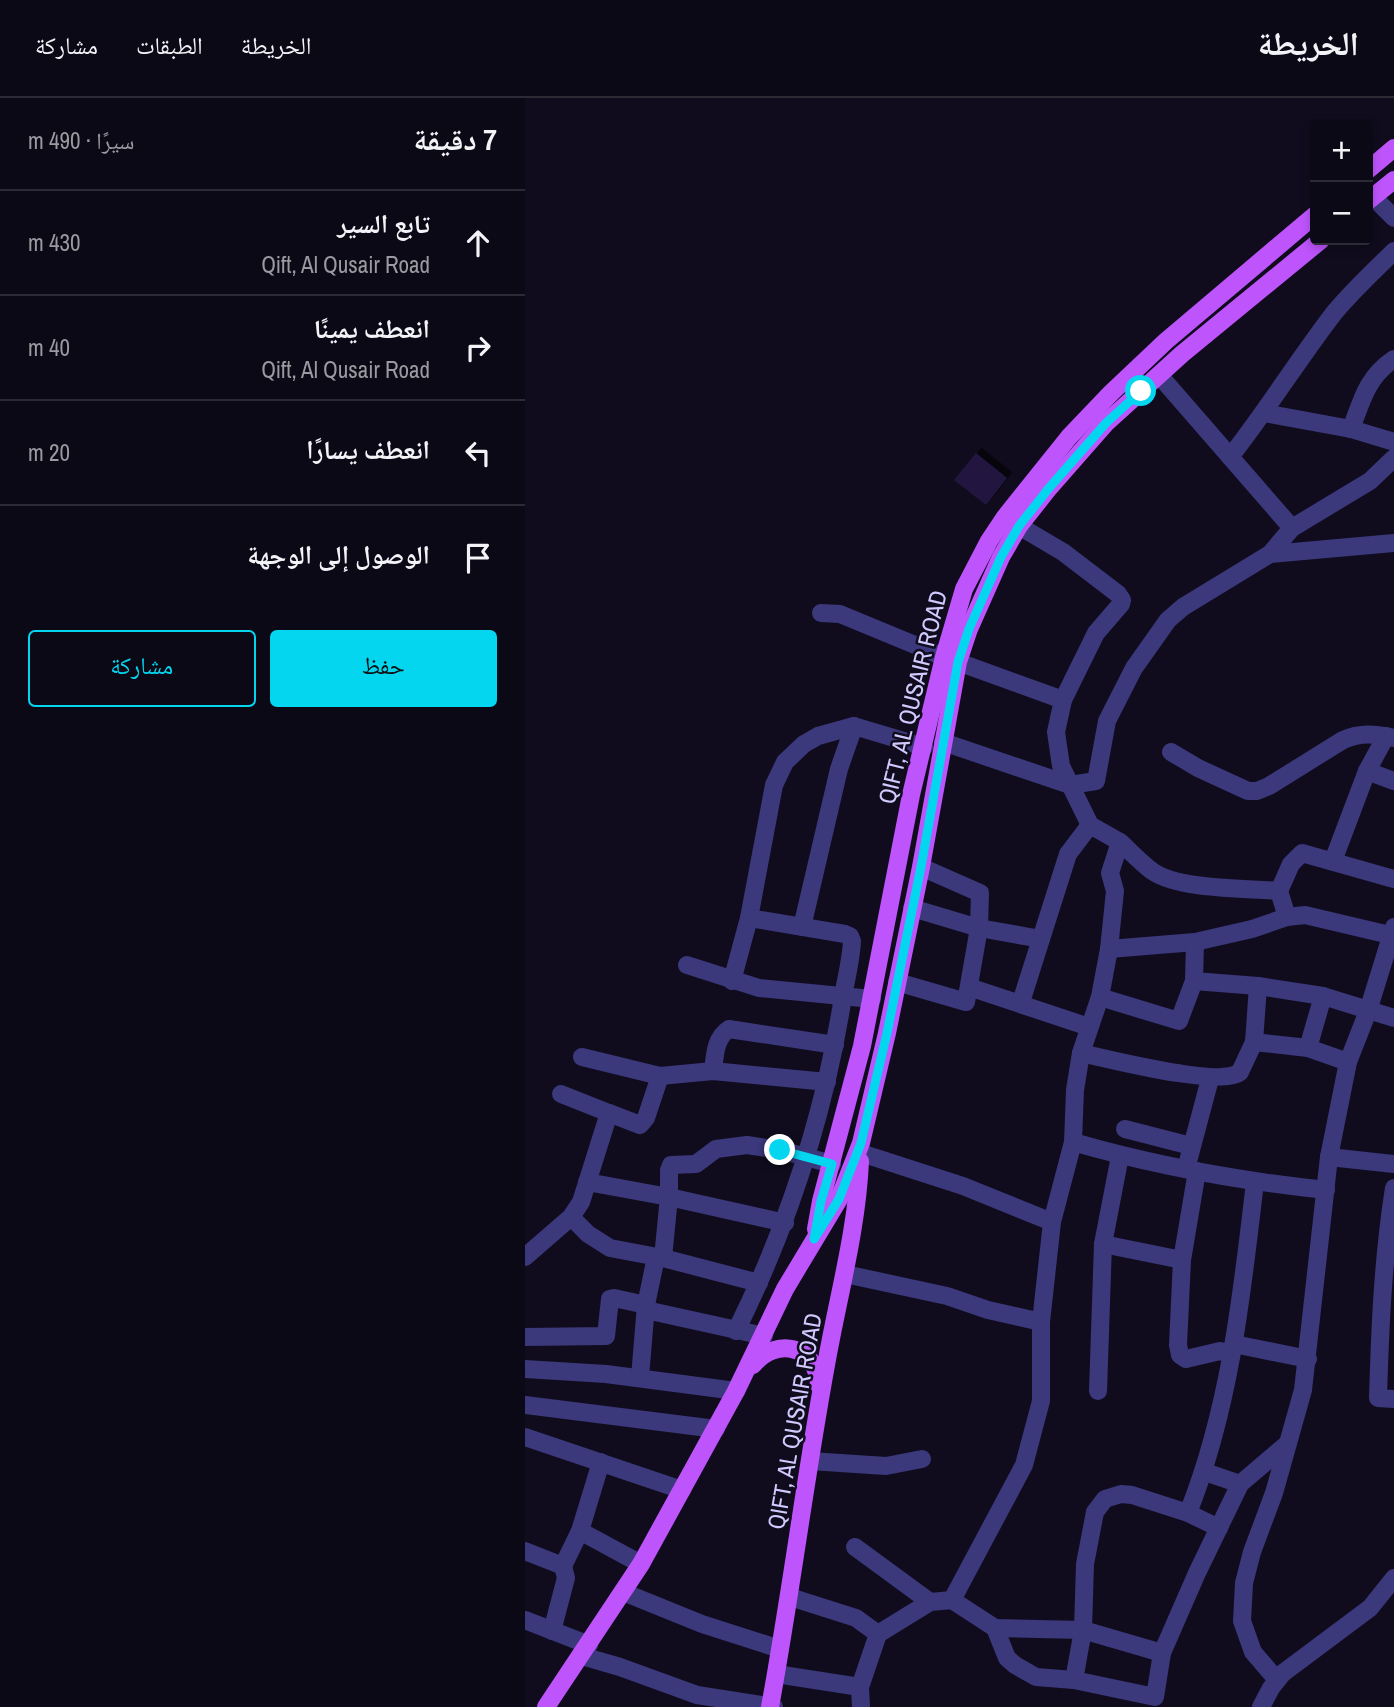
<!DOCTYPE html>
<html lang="ar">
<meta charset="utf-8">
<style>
:root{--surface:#0c0916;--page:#15121f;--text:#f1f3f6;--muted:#9a9aa1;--line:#2c2a35;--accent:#04d6f0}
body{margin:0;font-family:"Archivo Narrow","Noto Naskh Arabic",sans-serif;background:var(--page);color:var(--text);direction:rtl}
.controls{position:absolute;right:21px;top:21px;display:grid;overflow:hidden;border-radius:7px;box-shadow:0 4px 10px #0003}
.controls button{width:63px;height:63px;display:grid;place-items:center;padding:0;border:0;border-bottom:2px solid var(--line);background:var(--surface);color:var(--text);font:35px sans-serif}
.stop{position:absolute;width:21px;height:21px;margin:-16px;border:5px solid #04d6f0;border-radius:50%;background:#fff}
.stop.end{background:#04d6f0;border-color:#fff;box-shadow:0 2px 7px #0008}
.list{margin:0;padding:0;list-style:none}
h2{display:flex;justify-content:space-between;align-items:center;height:91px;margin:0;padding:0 28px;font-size:30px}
h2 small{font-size:23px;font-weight:400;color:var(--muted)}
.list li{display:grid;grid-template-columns:46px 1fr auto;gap:21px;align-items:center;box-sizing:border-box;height:105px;padding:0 28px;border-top:2px solid var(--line)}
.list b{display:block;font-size:26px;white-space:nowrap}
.list p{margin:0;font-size:23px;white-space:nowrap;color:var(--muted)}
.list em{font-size:23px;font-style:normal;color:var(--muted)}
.actions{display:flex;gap:14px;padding:21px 28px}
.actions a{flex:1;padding:16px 0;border:2px solid var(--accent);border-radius:7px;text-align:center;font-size:24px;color:var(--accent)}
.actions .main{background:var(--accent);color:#111}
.icon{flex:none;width:38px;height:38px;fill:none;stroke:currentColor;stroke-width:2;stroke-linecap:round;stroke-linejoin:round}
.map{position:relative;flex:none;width:869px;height:1609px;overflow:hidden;direction:ltr}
header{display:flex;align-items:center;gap:42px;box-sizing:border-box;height:98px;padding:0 35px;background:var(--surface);border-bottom:2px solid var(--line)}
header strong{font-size:33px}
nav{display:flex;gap:38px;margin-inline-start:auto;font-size:24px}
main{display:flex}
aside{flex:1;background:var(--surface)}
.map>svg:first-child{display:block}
</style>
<header>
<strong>الخريطة</strong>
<nav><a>الخريطة</a><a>الطبقات</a><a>مشاركة</a></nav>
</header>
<main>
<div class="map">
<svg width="869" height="1609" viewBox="0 0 869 1609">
<defs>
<filter id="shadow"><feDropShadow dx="5.5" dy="-5.5" stdDeviation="0" flood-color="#0009"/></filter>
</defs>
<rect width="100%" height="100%" fill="#100c1e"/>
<!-- building -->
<polygon fill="#21193f" filter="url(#shadow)" points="451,355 482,380 461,407 429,382"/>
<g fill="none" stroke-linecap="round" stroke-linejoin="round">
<!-- minor -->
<g stroke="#3b387c" stroke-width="18">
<polyline points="848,99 869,120"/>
<polyline points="634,277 767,430"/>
<polyline points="739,315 826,331 869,344"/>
<path d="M826,331c11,-29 16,-52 43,-70"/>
<path d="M705,359c37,-47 68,-97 104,-144 18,-22 40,-42 60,-62"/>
<polyline points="745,456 869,445"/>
<polyline points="296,515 315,516 419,559"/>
<polyline points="433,564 538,602"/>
<polyline points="418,644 545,687 571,683 582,623 609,570 643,522 658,509 745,456 767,430 845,383 869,360"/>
<path d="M646,654l27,16 50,23h9l12,-5 74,-46c18,-8 32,-6 51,-2"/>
<polyline points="842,673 869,683"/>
<path d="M595,744c10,9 20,20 32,29 27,19 93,17 127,20"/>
<polyline points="808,763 842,673 861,638"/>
<polyline points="387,810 454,830 516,841"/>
<polyline points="762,819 754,793 766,766 777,755 869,781"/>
<polyline points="277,829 314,671 329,628"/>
<polyline points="584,851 670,844 727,831 762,819 780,817 869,838"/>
<polyline points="162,867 234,890 347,901"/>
<polyline points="207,883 224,820 249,687 260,664 279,646 293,638 329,628 399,649"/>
<polyline points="669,883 733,888 798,898 869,920"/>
<polyline points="372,884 441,904 454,830 455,795 396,769"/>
<polyline points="444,889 564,929"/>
<polyline points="575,899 654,923 669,883 670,844"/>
<polyline points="496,904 543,756 565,727"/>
<polyline points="729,944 783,950 823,964"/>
<polyline points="783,950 798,898"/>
<path d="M556,955c28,6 140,35 159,19l14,-30 4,-56"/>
<polyline points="57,959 135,978 188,973 302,984"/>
<path d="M188,973c2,-16 2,-33 16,-42l106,16"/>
<polyline points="36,996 84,1015"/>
<polyline points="600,1031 666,1048"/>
<path d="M548,1044c83,24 167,39 253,48"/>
<polyline points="336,1055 438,1088 527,1124"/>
<polyline points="804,1059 869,1066"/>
<polyline points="661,1071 685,981"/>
<polyline points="672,1073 657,1162 653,1247 655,1257 661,1261 695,1253 706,1256"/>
<polyline points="62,1084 144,1099 260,1125"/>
<path d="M869,1090c-11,70 -14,140 -16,210l16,1"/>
<polyline points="46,1119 63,1136 85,1150 138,1160 234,1185"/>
<polyline points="578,1146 657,1162"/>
<polyline points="0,1159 46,1119 56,1104 84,1015 115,1027 121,1020 135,978"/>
<polyline points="138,1160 144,1099 144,1072 146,1067 171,1066 191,1051 222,1047 255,1052 307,1066"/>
<polyline points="320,1176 422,1198 463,1212 516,1224"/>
<polyline points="121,1212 239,1238"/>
<path d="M211,1233c51,-103 86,-209 105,-322 3,-23 10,-46 11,-68l-2,-5 -5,-2 -96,-16"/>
<polyline points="0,1239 81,1238 85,1201 89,1200 121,1207"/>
<polyline points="709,1246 783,1261"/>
<polyline points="0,1271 81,1276 211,1293"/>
<polyline points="115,1279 121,1207 131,1159"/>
<polyline points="573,1293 578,1146 595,1058"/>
<polyline points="0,1307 191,1331"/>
<polyline points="0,1339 157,1392"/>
<polyline points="285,1363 361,1368 397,1361"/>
<polyline points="680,1374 715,1386"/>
<path d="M663,1415c42,-105 54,-219 67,-331"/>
<polyline points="55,1433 116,1466"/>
<polyline points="330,1449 405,1504"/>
<polyline points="0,1453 38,1468 55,1433 76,1364"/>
<polyline points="98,1494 177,1526 255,1551"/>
<polyline points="265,1499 331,1520 353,1536"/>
<polyline points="427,1502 499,1367 516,1303 516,1224 527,1124 548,1044 550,992 556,955 575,899 584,851 590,793 585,775 595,744 565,727 536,668 531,634 538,602 571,535 596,506 597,502 593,496 538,454 494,428"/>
<polyline points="0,1522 64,1547"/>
<polyline points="470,1530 482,1560 490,1567 511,1579 549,1582 630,1599 637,1555 672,1475 715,1386 762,1346"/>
<polyline points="27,1533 41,1480 38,1468"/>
<polyline points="57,1558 95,1569 172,1597 249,1609"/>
<polyline points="251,1576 335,1589"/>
<polyline points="549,1582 558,1532 560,1466 570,1414 580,1401 596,1396 607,1397 663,1415 694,1430"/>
<polyline points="752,1582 728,1554 717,1523 719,1485 727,1454 749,1395 778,1292 804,1059 823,964 843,913 869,829"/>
<polyline points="336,1609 335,1589 353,1536 405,1504 427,1502 470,1530 558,1532 637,1555"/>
<polyline points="736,1609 746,1590 758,1575 845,1510 869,1480"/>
</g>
<!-- major -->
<g stroke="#be54fc" stroke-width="18">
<polyline points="843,72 869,50"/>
<polyline points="843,103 869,82"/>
<polyline points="291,1131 296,1103 337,948 386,697 419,559 439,491 464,443 480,419 544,339 586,295 641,243 790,117"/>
<path d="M228,1267c23,-29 64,-19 66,20"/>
<polyline points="21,1609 116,1466 211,1293 260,1191 314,1101 336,1045 362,935 396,769 433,564 444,531 476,459 494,428 524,390 581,325 657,256 796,142"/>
<path d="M245,1609c21,-114 35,-228 56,-342 12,-68 31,-135 34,-204"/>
</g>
</g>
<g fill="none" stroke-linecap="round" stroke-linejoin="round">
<!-- route -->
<polyline stroke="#04d6f0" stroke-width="9" points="255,1052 307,1066 296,1103 289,1141 314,1101 336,1045 362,935 396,769 433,564 444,531 476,459 494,428 524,390 581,325 616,293"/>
</g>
<g text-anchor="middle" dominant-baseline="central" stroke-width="5" stroke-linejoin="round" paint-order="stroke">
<!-- street labels -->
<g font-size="24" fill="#d1cafe" stroke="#100c1e">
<text transform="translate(387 599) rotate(-76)">QIFT, AL QUSAIR ROAD</text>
<text transform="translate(269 1323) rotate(-80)">QIFT, AL QUSAIR ROAD</text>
</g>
</g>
</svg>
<div class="controls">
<button>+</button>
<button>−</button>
</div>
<div class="stop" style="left:616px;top:293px"></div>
<div class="stop end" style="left:255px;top:1052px"></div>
</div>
<aside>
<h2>7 دقيقة<small>سيرًا · 490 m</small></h2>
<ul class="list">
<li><svg class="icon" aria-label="ahead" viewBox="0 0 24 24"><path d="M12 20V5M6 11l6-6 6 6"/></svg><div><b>تابع السير</b><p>Qift, Al Qusair Road</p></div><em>430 m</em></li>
<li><svg class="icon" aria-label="right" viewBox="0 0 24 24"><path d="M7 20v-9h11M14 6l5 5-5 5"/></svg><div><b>انعطف يمينًا</b><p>Qift, Al Qusair Road</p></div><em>40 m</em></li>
<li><svg class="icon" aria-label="left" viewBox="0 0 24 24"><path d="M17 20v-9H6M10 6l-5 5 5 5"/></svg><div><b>انعطف يسارًا</b></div><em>20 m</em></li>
<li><svg class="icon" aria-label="arrive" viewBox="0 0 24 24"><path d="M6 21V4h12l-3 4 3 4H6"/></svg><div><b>الوصول إلى الوجهة</b></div></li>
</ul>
<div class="actions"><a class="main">حفظ</a><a>مشاركة</a></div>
</aside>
</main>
